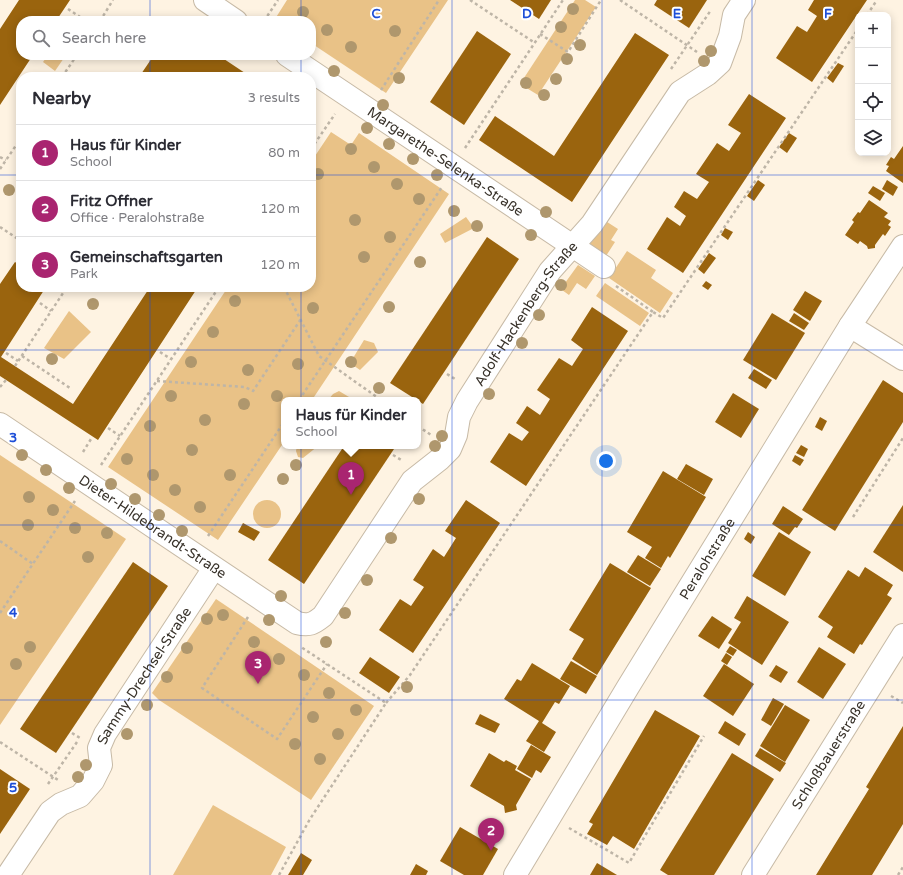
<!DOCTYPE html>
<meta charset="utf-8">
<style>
:root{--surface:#fff;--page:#f2f2f3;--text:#2b2b33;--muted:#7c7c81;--line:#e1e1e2;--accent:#a92570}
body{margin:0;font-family:"Varela Round",sans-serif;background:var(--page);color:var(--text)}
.controls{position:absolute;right:12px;top:12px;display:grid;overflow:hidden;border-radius:8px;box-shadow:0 2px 10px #0003}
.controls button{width:36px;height:36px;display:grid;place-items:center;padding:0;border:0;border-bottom:1px solid var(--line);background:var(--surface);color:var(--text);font:20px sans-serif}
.you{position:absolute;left:606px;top:461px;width:14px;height:14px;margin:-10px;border:3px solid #fff;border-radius:50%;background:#1a73e8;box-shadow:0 0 0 6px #1a73e833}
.badge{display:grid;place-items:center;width:26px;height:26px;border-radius:50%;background:var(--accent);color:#fff;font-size:13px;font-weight:700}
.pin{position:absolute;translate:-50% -33px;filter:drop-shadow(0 1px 2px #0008)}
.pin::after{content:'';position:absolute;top:21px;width:14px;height:12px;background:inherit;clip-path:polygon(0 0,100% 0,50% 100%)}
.popup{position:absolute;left:281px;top:397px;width:140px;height:52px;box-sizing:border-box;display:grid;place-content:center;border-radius:8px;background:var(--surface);filter:drop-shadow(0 1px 3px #0005);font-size:13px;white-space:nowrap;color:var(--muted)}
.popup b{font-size:15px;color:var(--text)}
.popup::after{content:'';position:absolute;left:50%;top:100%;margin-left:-8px;border:8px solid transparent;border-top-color:var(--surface)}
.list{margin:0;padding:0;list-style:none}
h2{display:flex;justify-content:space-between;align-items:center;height:52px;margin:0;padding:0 16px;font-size:17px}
h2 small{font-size:13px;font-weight:400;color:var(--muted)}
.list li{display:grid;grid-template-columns:26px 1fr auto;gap:12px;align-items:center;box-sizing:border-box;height:56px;padding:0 16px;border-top:1px solid var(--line)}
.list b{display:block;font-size:15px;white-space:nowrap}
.list p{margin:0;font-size:13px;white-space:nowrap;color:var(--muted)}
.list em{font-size:13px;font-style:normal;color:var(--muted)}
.icon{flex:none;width:22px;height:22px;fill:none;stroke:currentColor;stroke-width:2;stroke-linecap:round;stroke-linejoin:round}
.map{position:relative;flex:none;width:903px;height:875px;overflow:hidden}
.search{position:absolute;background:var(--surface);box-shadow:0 2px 10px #0003;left:16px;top:16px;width:300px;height:44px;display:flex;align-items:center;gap:10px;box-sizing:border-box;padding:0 14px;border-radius:16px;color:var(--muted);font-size:15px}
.panel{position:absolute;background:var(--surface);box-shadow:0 2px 10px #0003;left:16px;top:72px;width:300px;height:220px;border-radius:16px}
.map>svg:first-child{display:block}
</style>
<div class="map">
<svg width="903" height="875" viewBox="0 0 903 875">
<rect width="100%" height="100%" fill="#fef3e2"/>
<!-- green -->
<g fill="#e9c287">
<polygon points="287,0 448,0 386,93 311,43 311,21 278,21 275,19"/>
<polygon points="575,0 585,0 596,7 538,95 520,84"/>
<polygon points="48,55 66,55 55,71 43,62"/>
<polygon points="331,132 351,145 359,133 449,194 312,400 284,400 284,442 218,540 108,467 228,287 311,287 311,162"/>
<polygon points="466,217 474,228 445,243 440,234"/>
<polygon points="604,220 618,229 611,240 615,242 606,256 589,245"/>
<polygon points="627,251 656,270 651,278 673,293 660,313 609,278"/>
<polygon points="578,265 595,276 586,289 577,283 569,295 555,285 559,279 565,283"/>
<polygon points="605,283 649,313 640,326 596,296"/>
<polygon points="69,311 91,332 64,359 44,348"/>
<polygon points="364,340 374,343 378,352 360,370 350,363"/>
<polygon points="339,391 349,397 351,400 328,400 333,394"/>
<polygon points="297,446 318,446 303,458 298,457 296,451"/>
<polygon points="0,455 126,539 0,725"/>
<circle cx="267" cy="514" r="14"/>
<polygon points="216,599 374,706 311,800 159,700 152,693"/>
<polygon points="213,805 286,847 271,875 173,875"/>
</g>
<!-- building -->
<g fill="#9a640e">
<polygon points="19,0 70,0 56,21 21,21 21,55 33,55 0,105 0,29"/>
<polygon points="510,0 551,0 539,19"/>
<polygon points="657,0 707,0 689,28 654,5"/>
<polygon points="814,0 867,0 812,82 776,58 797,26 807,32 817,16 808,10"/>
<polygon points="477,31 511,54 464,125 430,102"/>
<polygon points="635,33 669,55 572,202 479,140 495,116 554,156"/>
<polygon points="154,55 218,55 251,77 192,77 189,75 188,77 139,77"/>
<polygon points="838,63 844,66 833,83 827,78"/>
<polygon points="749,94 786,118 683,273 647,249 667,217 680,226 686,216 674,207 684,191 697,199 709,182 696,174 717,143 729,151 741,133 728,125"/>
<polygon points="789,133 797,138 787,153 779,147"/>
<polygon points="903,146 903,183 886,171 889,166 886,165 891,157 894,159"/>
<polygon points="758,180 765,185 754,201 747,196"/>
<polygon points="887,180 898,187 893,196 882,189"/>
<polygon points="873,186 885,193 880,201 868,193"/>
<polygon points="869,200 888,213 884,217 891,221 888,225 891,227 885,236 883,234 875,245 875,248 868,249 867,246 860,241 858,244 845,235 854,222 852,220 858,212 860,213"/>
<polygon points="725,228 733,232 728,240 721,235"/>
<polygon points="487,237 519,259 423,404 390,383"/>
<polygon points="709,253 716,258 704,274 698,269"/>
<polygon points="15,262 21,266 21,287 46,287 1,357 73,404 150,287 198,287 98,440 0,376 0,284"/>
<polygon points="706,281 712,285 708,290 702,286"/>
<polygon points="805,291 822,301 810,321 793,310"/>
<polygon points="592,307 628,331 526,486 490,462 509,433 522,441 529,432 516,423 527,406 540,415 550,399 537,390 559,358 572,366 583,349 571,340"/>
<polygon points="772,313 805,333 776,380 743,360"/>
<polygon points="794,313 809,323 804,330 789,321"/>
<polygon points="754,369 772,380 766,389 748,378"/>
<polygon points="883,380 903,393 903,422 835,531 802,510"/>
<polygon points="733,393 759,409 741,438 715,422"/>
<polygon points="820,417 827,421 822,431 815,427"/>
<polygon points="801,445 808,449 804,457 796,453"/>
<polygon points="344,446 396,446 304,584 268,560"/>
<polygon points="795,455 804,460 800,466 792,461"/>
<polygon points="686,464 713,479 704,495 677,479"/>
<polygon points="663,471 706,497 670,558 668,556 661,568 645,558 652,547 627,532"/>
<polygon points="466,500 500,523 413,653 379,630 400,599 411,606 424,587 413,580 433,549 444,557 456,538 445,531"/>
<polygon points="903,505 903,572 873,552"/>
<polygon points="783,506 803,519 797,528 795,527 789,535 772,524"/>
<polygon points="243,523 260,532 254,541 238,532"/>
<polygon points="748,532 755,537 751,544 744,539"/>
<polygon points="779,532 811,552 785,596 752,576"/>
<polygon points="638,555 661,569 650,586 627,572"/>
<polygon points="133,562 168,586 56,753 20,729"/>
<polygon points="610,563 651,588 597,675 572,659 584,639 569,630"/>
<polygon points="865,567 893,585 887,595 892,598 862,645 860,644 854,654 827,637 833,627 818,617 848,570 859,577"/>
<polygon points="747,596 789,622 762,665 728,643 741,622 734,618"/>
<polygon points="712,616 732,629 719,649 698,636"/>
<polygon points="730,646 737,650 733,656 726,652"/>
<polygon points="819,647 846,664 823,699 797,682"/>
<polygon points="726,653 732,657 727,665 721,661"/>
<polygon points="370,657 400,677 389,693 359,673"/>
<polygon points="571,661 597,676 586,694 560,679"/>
<polygon points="532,663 570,686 559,704 555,702 542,723 556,732 544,752 526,741 539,721 504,699 517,679 521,681"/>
<polygon points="724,664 754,684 733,716 703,696"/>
<polygon points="776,665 788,672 781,683 769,676"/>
<polygon points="773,698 784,704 771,726 761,720"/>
<polygon points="785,705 810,720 785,762 760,746"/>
<polygon points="655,710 700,736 634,849 613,836 607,845 587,834 593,824 589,822"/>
<polygon points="480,714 500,724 495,733 475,724"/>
<polygon points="725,721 746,734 739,746 718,733"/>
<polygon points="903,726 903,824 872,875 816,875 869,789 866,787"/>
<polygon points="531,745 551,757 541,773 536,770 532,778 517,769"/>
<polygon points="760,748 786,763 780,772 755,756"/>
<polygon points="489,753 504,762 506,760 517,766 515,770 531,779 516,805 517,810 505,813 504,806 470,786"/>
<polygon points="732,753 774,779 714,875 668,875 660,870"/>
<polygon points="0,769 30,789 0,834"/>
<polygon points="460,827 498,849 483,875 464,875 440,861"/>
<polygon points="301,853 312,860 303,875 288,875"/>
<polygon points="597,863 617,875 590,875"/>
<polygon points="416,864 428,871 426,875 410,875"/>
</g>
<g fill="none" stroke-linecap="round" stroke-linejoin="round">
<!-- minor casing -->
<g stroke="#c7baa6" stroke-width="24">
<g id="minor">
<polyline points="205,0 236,21"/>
<path id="s1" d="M287,55l317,212"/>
<polyline points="850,326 903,359"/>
<path id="s2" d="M0,424l297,199c12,3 16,1 26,-7l89,-135 28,-22 10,-10 6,-14 3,-18 8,-16 83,-130 42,-47 88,-132 28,-18 12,-11 10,-27 4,-21 10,-15"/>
<path id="s3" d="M8,875l42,-63 11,-8 19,-8 13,-15 8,-16 -2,-17 6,-14 109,-166"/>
<path id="s4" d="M515,875l113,-188 222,-361 53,-80"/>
<path id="s5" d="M753,875l150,-240"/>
</g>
</g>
<!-- path -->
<g stroke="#beb5a7" stroke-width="2.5" stroke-dasharray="3 3" stroke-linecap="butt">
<polyline points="470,0 535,43"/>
<polyline points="620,0 697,52"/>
<polyline points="68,9 86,21"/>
<polyline points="867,15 877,0"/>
<polyline points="100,21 113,0"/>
<polyline points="264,21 278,0"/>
<polyline points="540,34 568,52 601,0"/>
<polyline points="219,56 219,55"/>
<polyline points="671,69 711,10"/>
<polyline points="62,77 77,55"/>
<polyline points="381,90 439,0"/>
<polyline points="465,148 563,0"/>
<polyline points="311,149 335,114"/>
<polyline points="0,157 6,160"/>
<polyline points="0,169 21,138"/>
<polyline points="0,227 21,241"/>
<polyline points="616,286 653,312"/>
<polyline points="284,287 319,356 381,400"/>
<polyline points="40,303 51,311"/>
<polyline points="160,352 171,359"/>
<polyline points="6,353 18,361"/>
<polyline points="22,356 70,388"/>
<polyline points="15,366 67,287"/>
<polyline points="447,374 455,379"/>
<polyline points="157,381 245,387 253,391 301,319"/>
<polyline points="0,387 6,380"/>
<polyline points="299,400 442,187"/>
<polyline points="418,426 431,435"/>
<polyline points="108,428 120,436"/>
<polyline points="83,452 91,439"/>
<polyline points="393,455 403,461"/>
<polyline points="101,465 219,287"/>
<polyline points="853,517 903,438"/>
<polyline points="208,536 284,422"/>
<polyline points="0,541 33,564"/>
<polyline points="0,613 75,501"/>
<polyline points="248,617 202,688 277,739 327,664"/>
<polyline points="891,696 903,703"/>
<polyline points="386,703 410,675 653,312 663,318 858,29"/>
<polyline points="72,733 80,738"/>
<polyline points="0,742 58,780"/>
<polyline points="48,784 77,742"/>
<polyline points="569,828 629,863 704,736"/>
<polyline points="279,875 310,819 386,703 301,647"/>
<polyline points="898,875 903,867"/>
</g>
<!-- minor -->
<use href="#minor" stroke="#fff" stroke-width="22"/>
</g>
<!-- trees -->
<g fill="#af976d">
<circle cx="573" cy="9" r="6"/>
<circle cx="303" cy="12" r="6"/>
<circle cx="561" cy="27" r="6"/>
<circle cx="327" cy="30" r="6"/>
<circle cx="395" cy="31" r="6"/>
<circle cx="580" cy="45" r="6"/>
<circle cx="351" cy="47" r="6"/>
<circle cx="711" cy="51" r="6"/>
<circle cx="567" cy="59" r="6"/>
<circle cx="704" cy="61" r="6"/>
<circle cx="334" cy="71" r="6"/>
<circle cx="399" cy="78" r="6"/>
<circle cx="556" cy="79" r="6"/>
<circle cx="526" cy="83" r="6"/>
<circle cx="544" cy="95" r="6"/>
<circle cx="383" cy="105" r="6"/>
<circle cx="367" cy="128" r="6"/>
<circle cx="389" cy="144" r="6"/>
<circle cx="351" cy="149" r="6"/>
<circle cx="413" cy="159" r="6"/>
<circle cx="374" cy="167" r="6"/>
<circle cx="318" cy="174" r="6"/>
<circle cx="437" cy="175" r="6"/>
<circle cx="397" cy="184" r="6"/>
<circle cx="9" cy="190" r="6"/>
<circle cx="419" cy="199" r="6"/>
<circle cx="454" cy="211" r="6"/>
<circle cx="546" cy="212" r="6"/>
<circle cx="355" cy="220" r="6"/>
<circle cx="477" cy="226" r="6"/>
<circle cx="531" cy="235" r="6"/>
<circle cx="390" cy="237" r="6"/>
<circle cx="364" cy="257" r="6"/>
<circle cx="420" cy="262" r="6"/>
<circle cx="561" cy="285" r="6"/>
<circle cx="235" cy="301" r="6"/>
<circle cx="93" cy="304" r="6"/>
<circle cx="389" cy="307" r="6"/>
<circle cx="313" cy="308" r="6"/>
<circle cx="539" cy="315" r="6"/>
<circle cx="213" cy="332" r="6"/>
<circle cx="522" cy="343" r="6"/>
<circle cx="52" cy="359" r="6"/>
<circle cx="191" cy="362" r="6"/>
<circle cx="351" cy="362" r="6"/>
<circle cx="298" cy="364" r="6"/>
<circle cx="248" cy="370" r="6"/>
<circle cx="379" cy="388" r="6"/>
<circle cx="489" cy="394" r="6"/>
<circle cx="171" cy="396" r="6"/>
<circle cx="277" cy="396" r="6"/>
<circle cx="244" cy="404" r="6"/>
<circle cx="205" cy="420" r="6"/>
<circle cx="150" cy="426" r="6"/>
<circle cx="442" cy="436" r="6"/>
<circle cx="435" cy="446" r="6"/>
<circle cx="192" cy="450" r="6"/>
<circle cx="22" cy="455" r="6"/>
<circle cx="127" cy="459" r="6"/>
<circle cx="296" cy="465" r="6"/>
<circle cx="46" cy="470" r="6"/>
<circle cx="153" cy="475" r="6"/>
<circle cx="230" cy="475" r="6"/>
<circle cx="283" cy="479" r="6"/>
<circle cx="111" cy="484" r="6"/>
<circle cx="69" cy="488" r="6"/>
<circle cx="175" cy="490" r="6"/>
<circle cx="29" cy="497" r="6"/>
<circle cx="135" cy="499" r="6"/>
<circle cx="419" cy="499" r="6"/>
<circle cx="200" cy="507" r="6"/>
<circle cx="53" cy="510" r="6"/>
<circle cx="159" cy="515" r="6"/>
<circle cx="28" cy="525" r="6"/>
<circle cx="75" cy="528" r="6"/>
<circle cx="182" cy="531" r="6"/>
<circle cx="107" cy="533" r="6"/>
<circle cx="391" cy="538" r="6"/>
<circle cx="88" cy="557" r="6"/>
<circle cx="367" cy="580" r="6"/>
<circle cx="281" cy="596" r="6"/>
<circle cx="345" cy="613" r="6"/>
<circle cx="223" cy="615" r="6"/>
<circle cx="207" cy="619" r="6"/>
<circle cx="269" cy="620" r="6"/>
<circle cx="254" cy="642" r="6"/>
<circle cx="326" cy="642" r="6"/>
<circle cx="30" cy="647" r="6"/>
<circle cx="187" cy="648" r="6"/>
<circle cx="279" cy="659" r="6"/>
<circle cx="16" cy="664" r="6"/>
<circle cx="304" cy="675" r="6"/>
<circle cx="167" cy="677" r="6"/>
<circle cx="407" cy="687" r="6"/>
<circle cx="329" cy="693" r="6"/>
<circle cx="147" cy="705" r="6"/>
<circle cx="356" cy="710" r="6"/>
<circle cx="313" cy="717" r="6"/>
<circle cx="127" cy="734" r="6"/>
<circle cx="338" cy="734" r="6"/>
<circle cx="295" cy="744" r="6"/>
<circle cx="320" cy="759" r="6"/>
<circle cx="86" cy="765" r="6"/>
<circle cx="78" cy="777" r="6"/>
</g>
<!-- grid -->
<path fill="none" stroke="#1d4ed8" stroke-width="1" stroke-opacity="0.55" d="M150,0v21M301,0v21M452,0v875M602,0v875M752,0v875M150,55v22M301,55v22M0,175h21M311,175h592M150,287v588M301,287v588M0,350h903M0,525h903M0,700h903"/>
<g text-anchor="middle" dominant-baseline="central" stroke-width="4" stroke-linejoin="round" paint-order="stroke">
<!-- street labels -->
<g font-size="14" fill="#38322a" stroke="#fff">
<text stroke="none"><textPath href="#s1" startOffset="191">Margarethe-Selenka-Straße</textPath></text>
<text stroke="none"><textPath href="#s2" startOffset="754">Adolf-Hackenberg-Straße</textPath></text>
<text stroke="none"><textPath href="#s2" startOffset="184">Dieter-Hildebrandt-Straße</textPath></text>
<text stroke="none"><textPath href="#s4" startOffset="370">Peralohstraße</textPath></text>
<text stroke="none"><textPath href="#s3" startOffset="250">Sammy-Drechsel-Straße</textPath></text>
<text stroke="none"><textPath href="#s5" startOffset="142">Schloßbauerstraße</textPath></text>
</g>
</g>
<g font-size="13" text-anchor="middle" font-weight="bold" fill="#1d4ed8" stroke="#fff" stroke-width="4" stroke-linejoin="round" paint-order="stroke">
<text x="376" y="18">C</text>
<text x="527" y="18">D</text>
<text x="677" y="18">E</text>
<text x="828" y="18">F</text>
<text x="13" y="442">3</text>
<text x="13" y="617">4</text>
<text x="13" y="792">5</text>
</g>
</svg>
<div class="controls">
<button>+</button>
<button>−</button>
<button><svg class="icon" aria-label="locate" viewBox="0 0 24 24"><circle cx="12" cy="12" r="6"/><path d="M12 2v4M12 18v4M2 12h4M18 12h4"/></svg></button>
<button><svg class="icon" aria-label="layers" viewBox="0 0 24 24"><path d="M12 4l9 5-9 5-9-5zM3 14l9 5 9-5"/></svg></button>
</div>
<div class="you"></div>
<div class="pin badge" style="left:351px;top:495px">1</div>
<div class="popup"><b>Haus für Kinder</b>School</div>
<div class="pin badge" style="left:491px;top:851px">2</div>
<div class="pin badge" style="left:258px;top:684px">3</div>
<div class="search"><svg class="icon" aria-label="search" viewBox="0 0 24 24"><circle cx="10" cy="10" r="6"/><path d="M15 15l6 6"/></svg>Search here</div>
<section class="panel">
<h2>Nearby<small>3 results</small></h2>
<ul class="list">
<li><span class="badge">1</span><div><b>Haus für Kinder</b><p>School</p></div><em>80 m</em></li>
<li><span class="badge">2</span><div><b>Fritz Offner</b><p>Office · Peralohstraße</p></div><em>120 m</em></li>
<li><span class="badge">3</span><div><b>Gemeinschaftsgarten</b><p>Park</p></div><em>120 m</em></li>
</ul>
</section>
</div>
